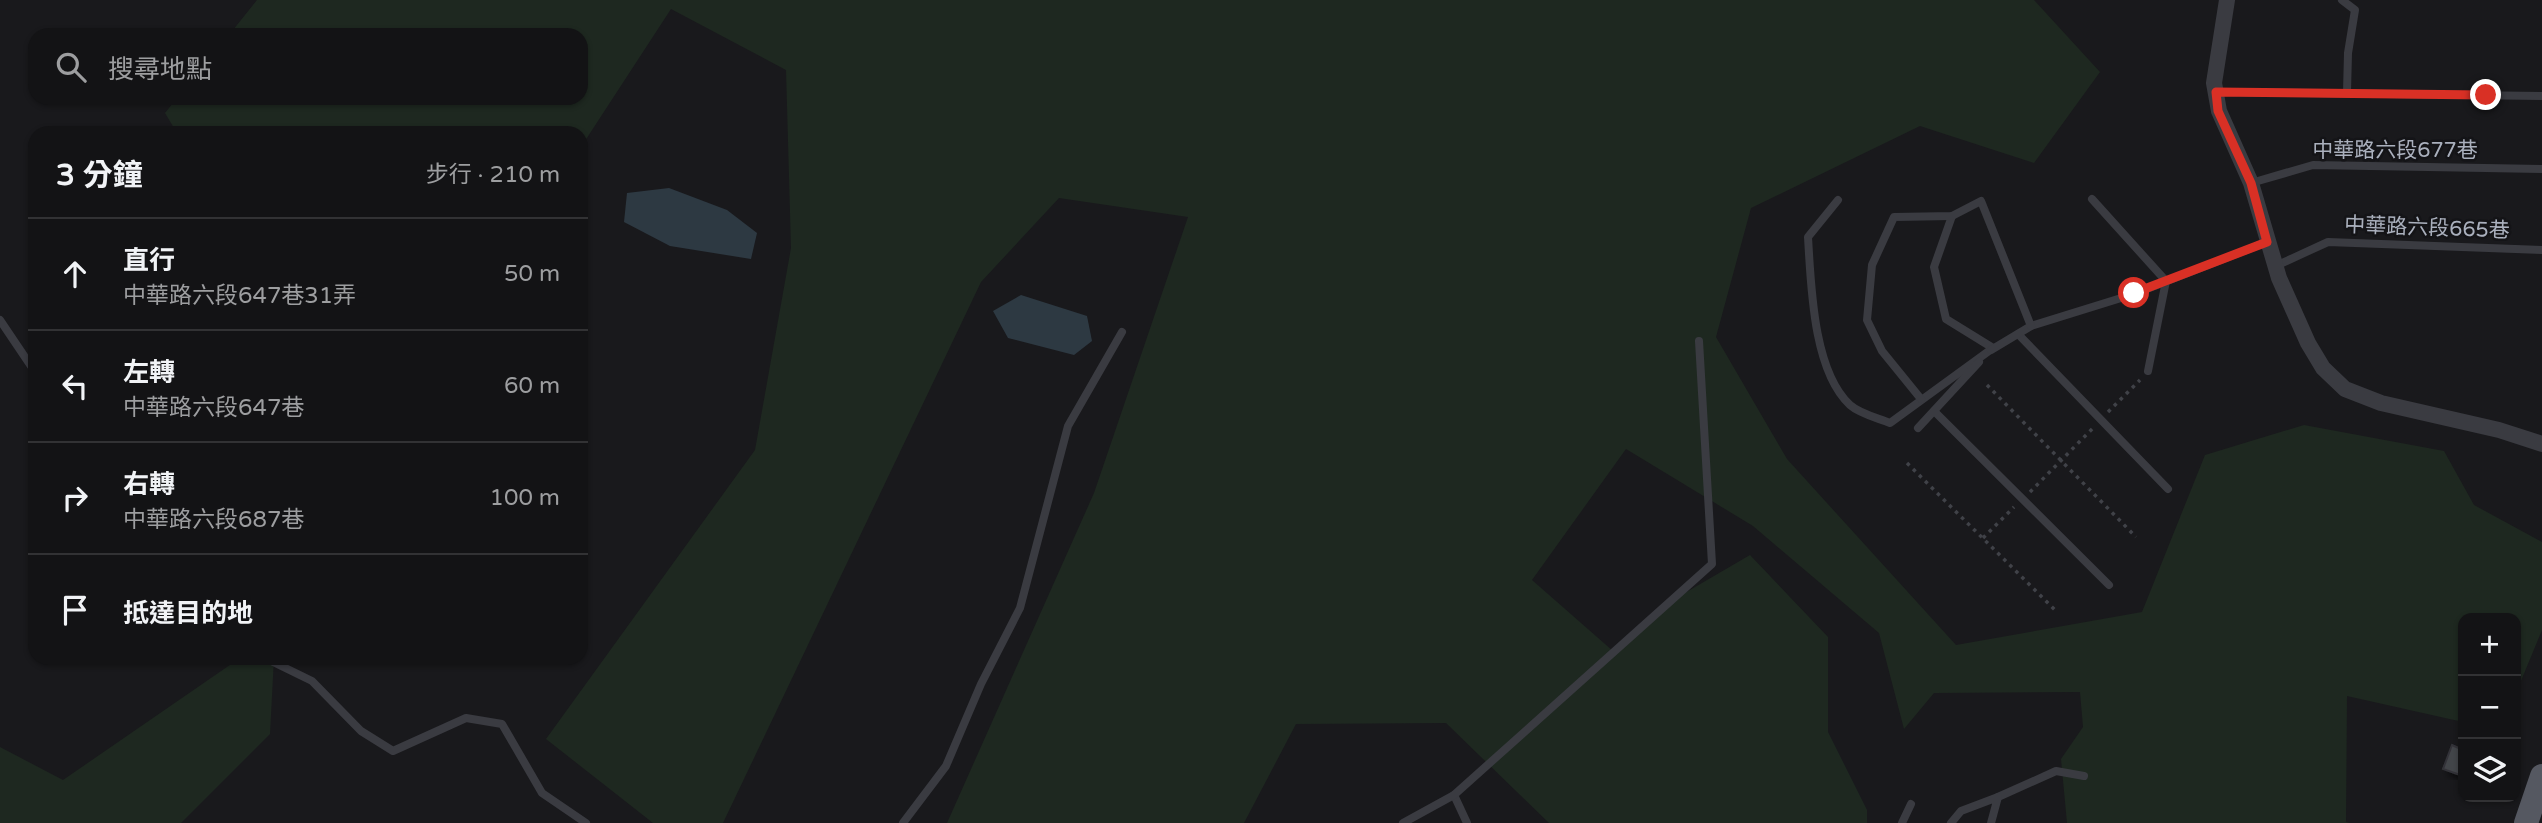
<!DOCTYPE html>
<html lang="zh-TW">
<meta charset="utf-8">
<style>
:root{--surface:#131315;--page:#202022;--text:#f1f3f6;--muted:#9d9ea0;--line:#323234}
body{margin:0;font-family:"Varela Round","Noto Sans TC",sans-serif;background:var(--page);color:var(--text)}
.controls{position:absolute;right:21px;bottom:21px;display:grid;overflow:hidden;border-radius:14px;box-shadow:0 2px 5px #0004}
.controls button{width:63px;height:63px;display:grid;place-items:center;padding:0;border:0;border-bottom:2px solid var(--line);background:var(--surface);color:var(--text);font:35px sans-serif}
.stop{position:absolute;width:21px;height:21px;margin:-16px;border:5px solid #d93025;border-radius:50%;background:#fff}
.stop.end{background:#d93025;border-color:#fff;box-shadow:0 2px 7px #0008}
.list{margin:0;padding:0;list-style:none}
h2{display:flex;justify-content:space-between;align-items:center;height:91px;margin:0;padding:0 28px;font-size:30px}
h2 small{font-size:23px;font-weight:400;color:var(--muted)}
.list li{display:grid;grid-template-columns:46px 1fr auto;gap:21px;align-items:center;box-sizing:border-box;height:112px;padding:0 28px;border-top:2px solid var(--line)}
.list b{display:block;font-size:26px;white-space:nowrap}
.list p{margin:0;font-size:23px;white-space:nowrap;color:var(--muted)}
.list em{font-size:23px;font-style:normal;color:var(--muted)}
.icon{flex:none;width:38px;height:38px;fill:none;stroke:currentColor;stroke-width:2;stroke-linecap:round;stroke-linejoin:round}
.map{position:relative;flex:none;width:2542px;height:823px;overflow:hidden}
.search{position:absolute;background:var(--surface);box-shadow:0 2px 5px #0004;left:28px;top:28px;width:560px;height:77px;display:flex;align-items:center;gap:18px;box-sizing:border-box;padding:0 24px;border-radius:21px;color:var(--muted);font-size:26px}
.panel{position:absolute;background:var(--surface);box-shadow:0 2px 5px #0004;left:28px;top:126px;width:560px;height:539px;border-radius:21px}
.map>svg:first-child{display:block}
</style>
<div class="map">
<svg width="2542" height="823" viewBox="0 0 2542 823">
<defs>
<filter id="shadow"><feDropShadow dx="5.5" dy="5.5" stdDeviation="3.5" flood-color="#0009"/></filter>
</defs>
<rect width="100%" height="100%" fill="#19191c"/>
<!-- green -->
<g fill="#1e2820">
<polygon points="257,0 2034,0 2100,72 2034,163 1920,126 1751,208 1716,337 1787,459 1956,645 2142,612 2205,455 2304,425 2444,451 2474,505 2542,542 2542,630 2516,693 2516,618 2463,618 2463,722 2347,696 2346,822 2350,823 2067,823 2061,759 2083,727 2080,692 1934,693 1904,729 1879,633 1753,526 1626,449 1532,580 1613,651 1666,604 1750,555 1828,637 1828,732 1867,810 1867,823 1549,823 1446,723 1296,724 1244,823 947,823 1094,493 1188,217 1059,198 981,282 723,823 653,823 546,739 755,450 791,248 786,70 671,9 581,147 581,133 177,133 165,113 177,98 581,98 581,35 229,35"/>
<polygon points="240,658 274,658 270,734 181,823 0,823 0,747 63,780"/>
</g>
<!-- water -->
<g fill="#2d3942">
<polygon points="669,188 727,210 757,233 751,259 670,246 624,222 627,193"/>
<polygon points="1021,295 1087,316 1092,341 1074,355 1008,338 993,311"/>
</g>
<!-- building -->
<polygon fill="#434449" stroke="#333338" stroke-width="2" filter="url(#shadow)" points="2452,745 2463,750 2463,776 2443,769"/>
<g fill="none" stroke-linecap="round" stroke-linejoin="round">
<!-- path -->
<g stroke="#404248" stroke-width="3.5" stroke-dasharray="3.5 5" stroke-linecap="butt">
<polyline points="1987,385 2136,537"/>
<polyline points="2108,412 2140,380"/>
<polyline points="1907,463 2056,611"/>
<polyline points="2030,492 2093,428"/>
<polyline points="1983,538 2014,507"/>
</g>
<!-- service -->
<g stroke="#3a3b41" stroke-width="8">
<polyline points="2342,0 2355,10 2348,53 2347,92"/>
<polyline points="2216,92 2542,96"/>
<polyline points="2251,183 2313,165 2542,169"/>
<polyline points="2092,199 2166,281 2148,371"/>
<path d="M1838,200l-30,37c3,48 5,134 42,168 10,9 28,13 40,18l103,-75 -47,-29 -12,-52 18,-51"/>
<polyline points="2274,264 2280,264 2328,242 2542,250"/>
<polyline points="0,320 35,372"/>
<polyline points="2018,334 2168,489"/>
<polyline points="1991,350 2031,326 2134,294 2267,242"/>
<polyline points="1921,399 1882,351 1867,320 1872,265 1894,217 1952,216 1981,201 2031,326"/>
<polyline points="1934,411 2109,585"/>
<polyline points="1918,428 1979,362"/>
<polyline points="265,658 312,681 361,731 393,751 466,718 502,724 542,793 586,823"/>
<polyline points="1454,795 1467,823"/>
<polyline points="1998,797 2056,771 2084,776"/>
<polyline points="903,823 946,766 981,684 1020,608 1068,426 1122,332"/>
<polyline points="1403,823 1454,795 1712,564 1699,341"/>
<polyline points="1902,823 1911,804"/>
<polyline points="1951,823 1961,811 1998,797 1991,823"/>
</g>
<!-- minor -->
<polyline stroke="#3a3b41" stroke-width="16" points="2227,0 2214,83 2219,111 2251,183 2279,278 2308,343 2323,368 2345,389 2381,403 2499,430 2542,444"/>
<!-- primary -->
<polyline stroke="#555861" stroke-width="24" points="2526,823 2542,776"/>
</g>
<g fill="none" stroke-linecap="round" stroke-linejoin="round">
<!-- route -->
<polyline stroke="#d93025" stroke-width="9" points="2134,293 2267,242 2251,183 2218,111 2216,92 2486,95"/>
</g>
<g text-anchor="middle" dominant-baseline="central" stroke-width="5" stroke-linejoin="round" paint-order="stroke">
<!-- street labels -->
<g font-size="21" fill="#aab0bd" stroke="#141417">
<text x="2395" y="150">中華路六段677巷</text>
<text transform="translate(2427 228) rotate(2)">中華路六段665巷</text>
</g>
</g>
</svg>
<div class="controls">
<button>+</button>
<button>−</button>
<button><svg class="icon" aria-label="layers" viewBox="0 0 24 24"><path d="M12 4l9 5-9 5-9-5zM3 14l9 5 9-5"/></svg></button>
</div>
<div class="stop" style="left:2134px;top:293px"></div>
<div class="stop end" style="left:2486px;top:95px"></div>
<div class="search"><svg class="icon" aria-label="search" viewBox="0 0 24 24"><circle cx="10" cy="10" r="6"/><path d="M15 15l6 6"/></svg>搜尋地點</div>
<section class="panel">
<h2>3 分鐘<small>步行 · 210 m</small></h2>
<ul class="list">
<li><svg class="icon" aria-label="ahead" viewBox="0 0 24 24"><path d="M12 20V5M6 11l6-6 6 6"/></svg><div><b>直行</b><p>中華路六段647巷31弄</p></div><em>50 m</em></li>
<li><svg class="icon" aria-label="left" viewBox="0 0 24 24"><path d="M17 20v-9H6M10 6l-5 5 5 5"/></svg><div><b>左轉</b><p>中華路六段647巷</p></div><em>60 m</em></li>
<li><svg class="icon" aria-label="right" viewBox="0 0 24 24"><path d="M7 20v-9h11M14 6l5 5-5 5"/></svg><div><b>右轉</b><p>中華路六段687巷</p></div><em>100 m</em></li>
<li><svg class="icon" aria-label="arrive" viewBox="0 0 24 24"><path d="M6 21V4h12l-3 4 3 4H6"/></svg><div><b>抵達目的地</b></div></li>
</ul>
</section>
</div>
